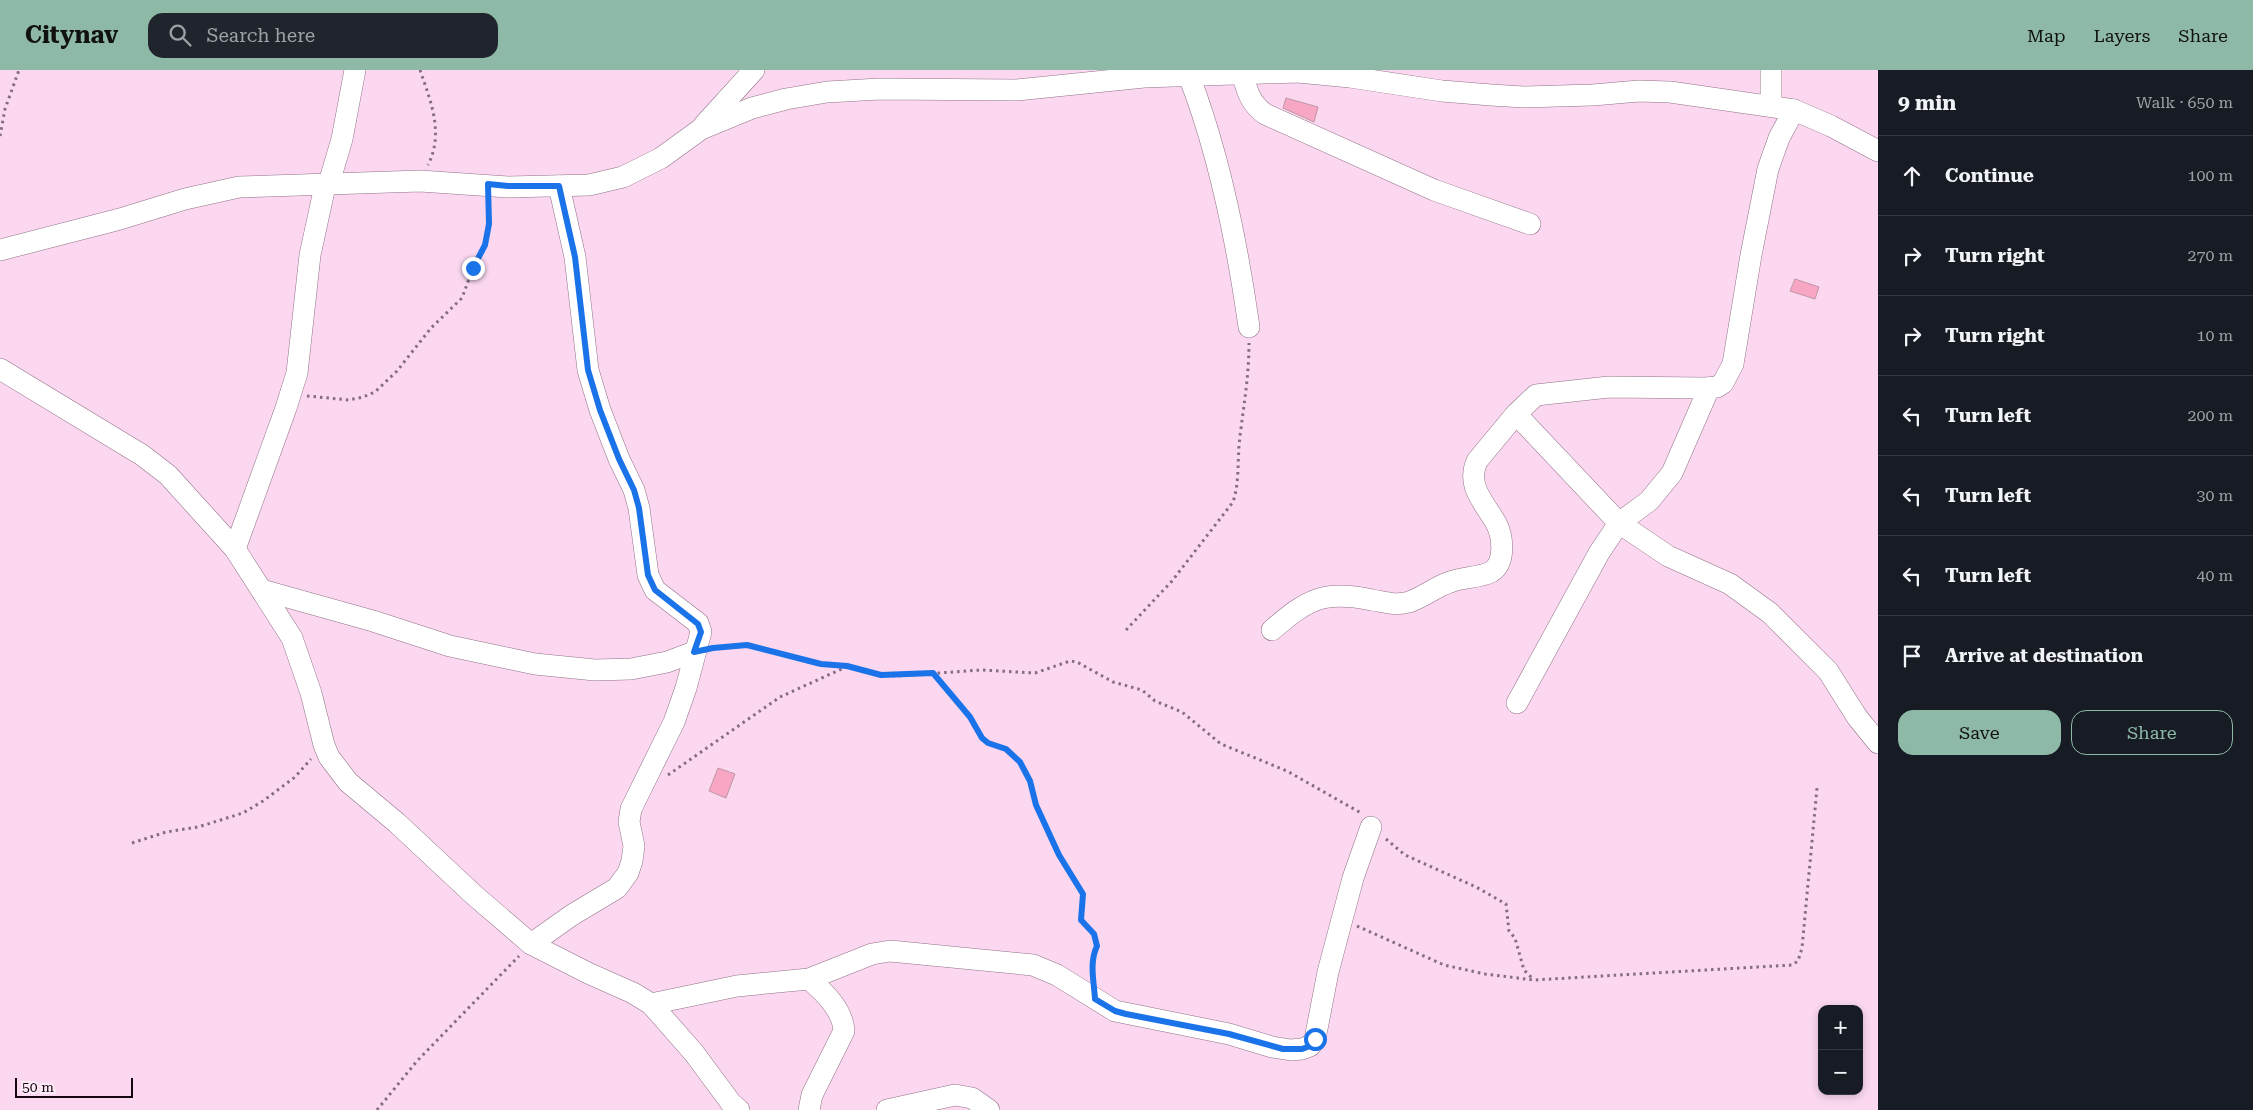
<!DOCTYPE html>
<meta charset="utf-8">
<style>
:root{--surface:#171b24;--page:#20242c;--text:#f1f3f6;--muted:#9ea1a6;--line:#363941;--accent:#8eb9a7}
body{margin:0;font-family:"Roboto Serif",serif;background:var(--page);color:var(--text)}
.controls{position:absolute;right:15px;bottom:15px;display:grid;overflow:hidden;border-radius:10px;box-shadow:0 2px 8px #0003}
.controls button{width:45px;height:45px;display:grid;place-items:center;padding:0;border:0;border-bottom:1px solid var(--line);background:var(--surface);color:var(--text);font:25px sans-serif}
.scale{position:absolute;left:15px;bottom:12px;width:118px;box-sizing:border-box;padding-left:5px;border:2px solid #140911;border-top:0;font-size:14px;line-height:18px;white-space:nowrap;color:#140911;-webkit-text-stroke:4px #ffeaf8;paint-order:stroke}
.stop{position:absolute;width:15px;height:15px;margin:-11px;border:4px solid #1a73e8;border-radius:50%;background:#fff}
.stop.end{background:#1a73e8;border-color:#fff;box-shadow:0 1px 5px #0008}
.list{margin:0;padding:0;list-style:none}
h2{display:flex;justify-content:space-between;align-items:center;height:65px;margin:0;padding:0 20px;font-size:21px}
h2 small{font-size:16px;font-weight:400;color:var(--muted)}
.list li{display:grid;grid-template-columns:32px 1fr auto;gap:15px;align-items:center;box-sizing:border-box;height:80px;padding:0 20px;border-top:1px solid var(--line)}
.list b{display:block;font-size:19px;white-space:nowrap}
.list em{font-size:16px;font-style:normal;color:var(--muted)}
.actions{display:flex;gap:10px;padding:15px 20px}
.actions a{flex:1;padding:11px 0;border:1px solid var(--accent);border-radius:15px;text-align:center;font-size:18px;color:var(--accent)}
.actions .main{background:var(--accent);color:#111}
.icon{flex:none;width:28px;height:28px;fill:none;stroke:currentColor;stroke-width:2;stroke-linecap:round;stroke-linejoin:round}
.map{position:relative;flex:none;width:1878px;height:1040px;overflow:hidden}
header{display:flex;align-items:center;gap:30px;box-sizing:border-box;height:70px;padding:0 25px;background:var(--accent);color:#111}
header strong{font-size:24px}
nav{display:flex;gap:28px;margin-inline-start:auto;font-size:18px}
.search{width:350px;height:45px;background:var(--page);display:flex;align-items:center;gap:12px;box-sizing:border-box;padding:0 18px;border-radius:15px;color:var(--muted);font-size:19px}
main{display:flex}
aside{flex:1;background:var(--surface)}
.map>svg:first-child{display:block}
</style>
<header>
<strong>Citynav</strong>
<div class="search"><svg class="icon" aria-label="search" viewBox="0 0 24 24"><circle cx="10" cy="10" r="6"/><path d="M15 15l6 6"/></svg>Search here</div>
<nav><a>Map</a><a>Layers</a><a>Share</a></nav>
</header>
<main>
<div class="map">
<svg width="1878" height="1040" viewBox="0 0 1878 1040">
<rect width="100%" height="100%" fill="#fbd8f0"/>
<!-- building -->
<g fill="#f7a7c3" stroke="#bf97a4">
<polygon points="1286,28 1318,37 1314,52 1283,38"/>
<polygon points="1795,209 1819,217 1815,229 1790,221"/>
<polygon points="718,698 735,704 726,728 709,721"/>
</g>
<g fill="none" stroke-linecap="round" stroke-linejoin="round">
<!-- minor casing -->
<g stroke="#907187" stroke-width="22">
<g id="minor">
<path d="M1242,3c5,18 8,30 23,41l169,76 96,34"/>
<path d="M1189,6c31,80 48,166 60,251"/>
<polyline points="1771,36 1771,0"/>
<polyline points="704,55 754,0"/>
<polyline points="0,180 120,149 185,129 239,117 420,111 508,117 589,115 623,107 661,88 701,59 752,38 786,29 827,22 880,19 1017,20 1144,7 1298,2 1350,7 1442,21 1491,25 1524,27 1593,25 1639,21 1670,22 1794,40 1831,56 1878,81"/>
<polyline points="0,299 142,385 168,405 235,479 292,568 311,623 324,675 329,687 348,712 397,753 474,825 531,874 588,903 633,923 651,934 694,983 731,1033 739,1040"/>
<polyline points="1516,344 1619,453 1668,486 1730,514 1770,543 1828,601 1857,647 1878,673"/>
<polyline points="235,479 286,338 297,303 310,185 325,116 329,113 342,69 355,0"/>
<polyline points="262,520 373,551 450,576 535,594 595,600 631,599 667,592 694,582"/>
<path d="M1272,560c36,-31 51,-40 100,-30 13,2 23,6 37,2 15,-5 26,-15 41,-20 12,-5 29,-4 41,-10 15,-9 12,-36 5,-49 -12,-21 -30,-37 -19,-62l39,-47 20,-19 73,-8 96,1 12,-1 6,-4 10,-19 18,-109 17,-86 11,-31 15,-28"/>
<polyline points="1517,633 1599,483 1619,453 1649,431 1672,403 1709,318"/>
<polyline points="531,874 572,845 617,818 628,803 632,791 634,776 629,752 631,739 674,652 686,618 701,562 698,553 655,520 648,505 639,438 634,420 619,389 600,340 588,300 575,187 559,116"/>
<path d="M809,909c15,13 34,31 35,52l-32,64 -3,15"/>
<polyline points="651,934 737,916 809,909 872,884 890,881 1033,895 1057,905 1115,941 1229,964 1272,977 1291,980 1302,979 1310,976 1315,969 1328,902 1353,808 1371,757"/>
<polyline points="887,1040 955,1025 972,1028 989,1040"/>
</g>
</g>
<!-- path -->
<g stroke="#846d7d" stroke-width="3" stroke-dasharray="2.5 4" stroke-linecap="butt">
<path d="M420,0c11,32 24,63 8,95"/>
<polyline points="0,66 5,39 19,0"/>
<polyline points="307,326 349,330 363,327 375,322 397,301 431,258 462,228 473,198 485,175 489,155 488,133"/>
<path d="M1126,560l46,-49 61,-79c7,-21 4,-44 7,-66 4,-32 9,-61 9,-93"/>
<polyline points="714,577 747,575 821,594 847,596 881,605 896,606 981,600 1035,603 1070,591 1077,592 1113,612 1142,620 1155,631 1182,642 1221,674 1287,701 1361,743"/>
<polyline points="933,604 970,647 982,668 988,673 1007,679 1020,692 1030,711 1036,735 1059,785 1083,824 1081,850 1094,864 1097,876 1093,886 1093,906"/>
<polyline points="668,705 780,627 846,597"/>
<polyline points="1386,769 1405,785 1476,817 1506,834 1509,861 1515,868 1524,900 1534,910"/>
<polyline points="132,773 166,762 198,757 243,743 263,731 295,707 311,689"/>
<polyline points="1357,856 1444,895 1485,904 1534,910 1792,895 1798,891 1802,878 1817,718"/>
<polyline points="377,1040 417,991 519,886"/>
</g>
<!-- minor -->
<use href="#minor" stroke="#fff" stroke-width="21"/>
</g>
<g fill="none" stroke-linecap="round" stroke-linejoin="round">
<!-- route -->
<path stroke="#1a73e8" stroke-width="6" d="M473,198l12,-23 4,-21 -1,-40 20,2h51l16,71 13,113 12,40 19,49 15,31 5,18 9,67 7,15 43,34 3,8 -7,20 19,-4 34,-3 74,19 26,2 34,9 52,-2 37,44 12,21 6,5 18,6 14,13 10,19 6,24 23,50 24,39 -2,26 13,14 3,12c-8,17 -3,35 -2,53l20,12 11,3 103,20 54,15h19l8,-3 5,-7"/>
</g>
</svg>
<div class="controls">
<button>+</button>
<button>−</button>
</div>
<div class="scale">50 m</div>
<div class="stop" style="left:1315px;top:969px"></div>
<div class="stop end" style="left:473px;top:198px"></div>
</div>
<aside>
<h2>9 min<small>Walk · 650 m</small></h2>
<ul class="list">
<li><svg class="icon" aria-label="ahead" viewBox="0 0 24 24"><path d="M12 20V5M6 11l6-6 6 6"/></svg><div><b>Continue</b></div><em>100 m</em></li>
<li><svg class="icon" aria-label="right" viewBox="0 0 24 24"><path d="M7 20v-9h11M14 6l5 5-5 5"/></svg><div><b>Turn right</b></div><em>270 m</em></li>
<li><svg class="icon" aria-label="right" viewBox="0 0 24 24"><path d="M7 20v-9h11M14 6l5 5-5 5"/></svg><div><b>Turn right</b></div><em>10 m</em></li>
<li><svg class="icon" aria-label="left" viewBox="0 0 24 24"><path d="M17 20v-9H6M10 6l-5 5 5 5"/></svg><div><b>Turn left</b></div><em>200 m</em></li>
<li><svg class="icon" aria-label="left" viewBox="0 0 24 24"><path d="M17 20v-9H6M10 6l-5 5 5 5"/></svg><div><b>Turn left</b></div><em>30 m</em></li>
<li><svg class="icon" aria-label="left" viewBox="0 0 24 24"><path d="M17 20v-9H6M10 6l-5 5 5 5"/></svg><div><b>Turn left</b></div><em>40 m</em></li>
<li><svg class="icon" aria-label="arrive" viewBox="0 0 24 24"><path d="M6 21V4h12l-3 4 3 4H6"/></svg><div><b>Arrive at destination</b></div></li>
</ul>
<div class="actions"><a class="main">Save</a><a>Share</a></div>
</aside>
</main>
